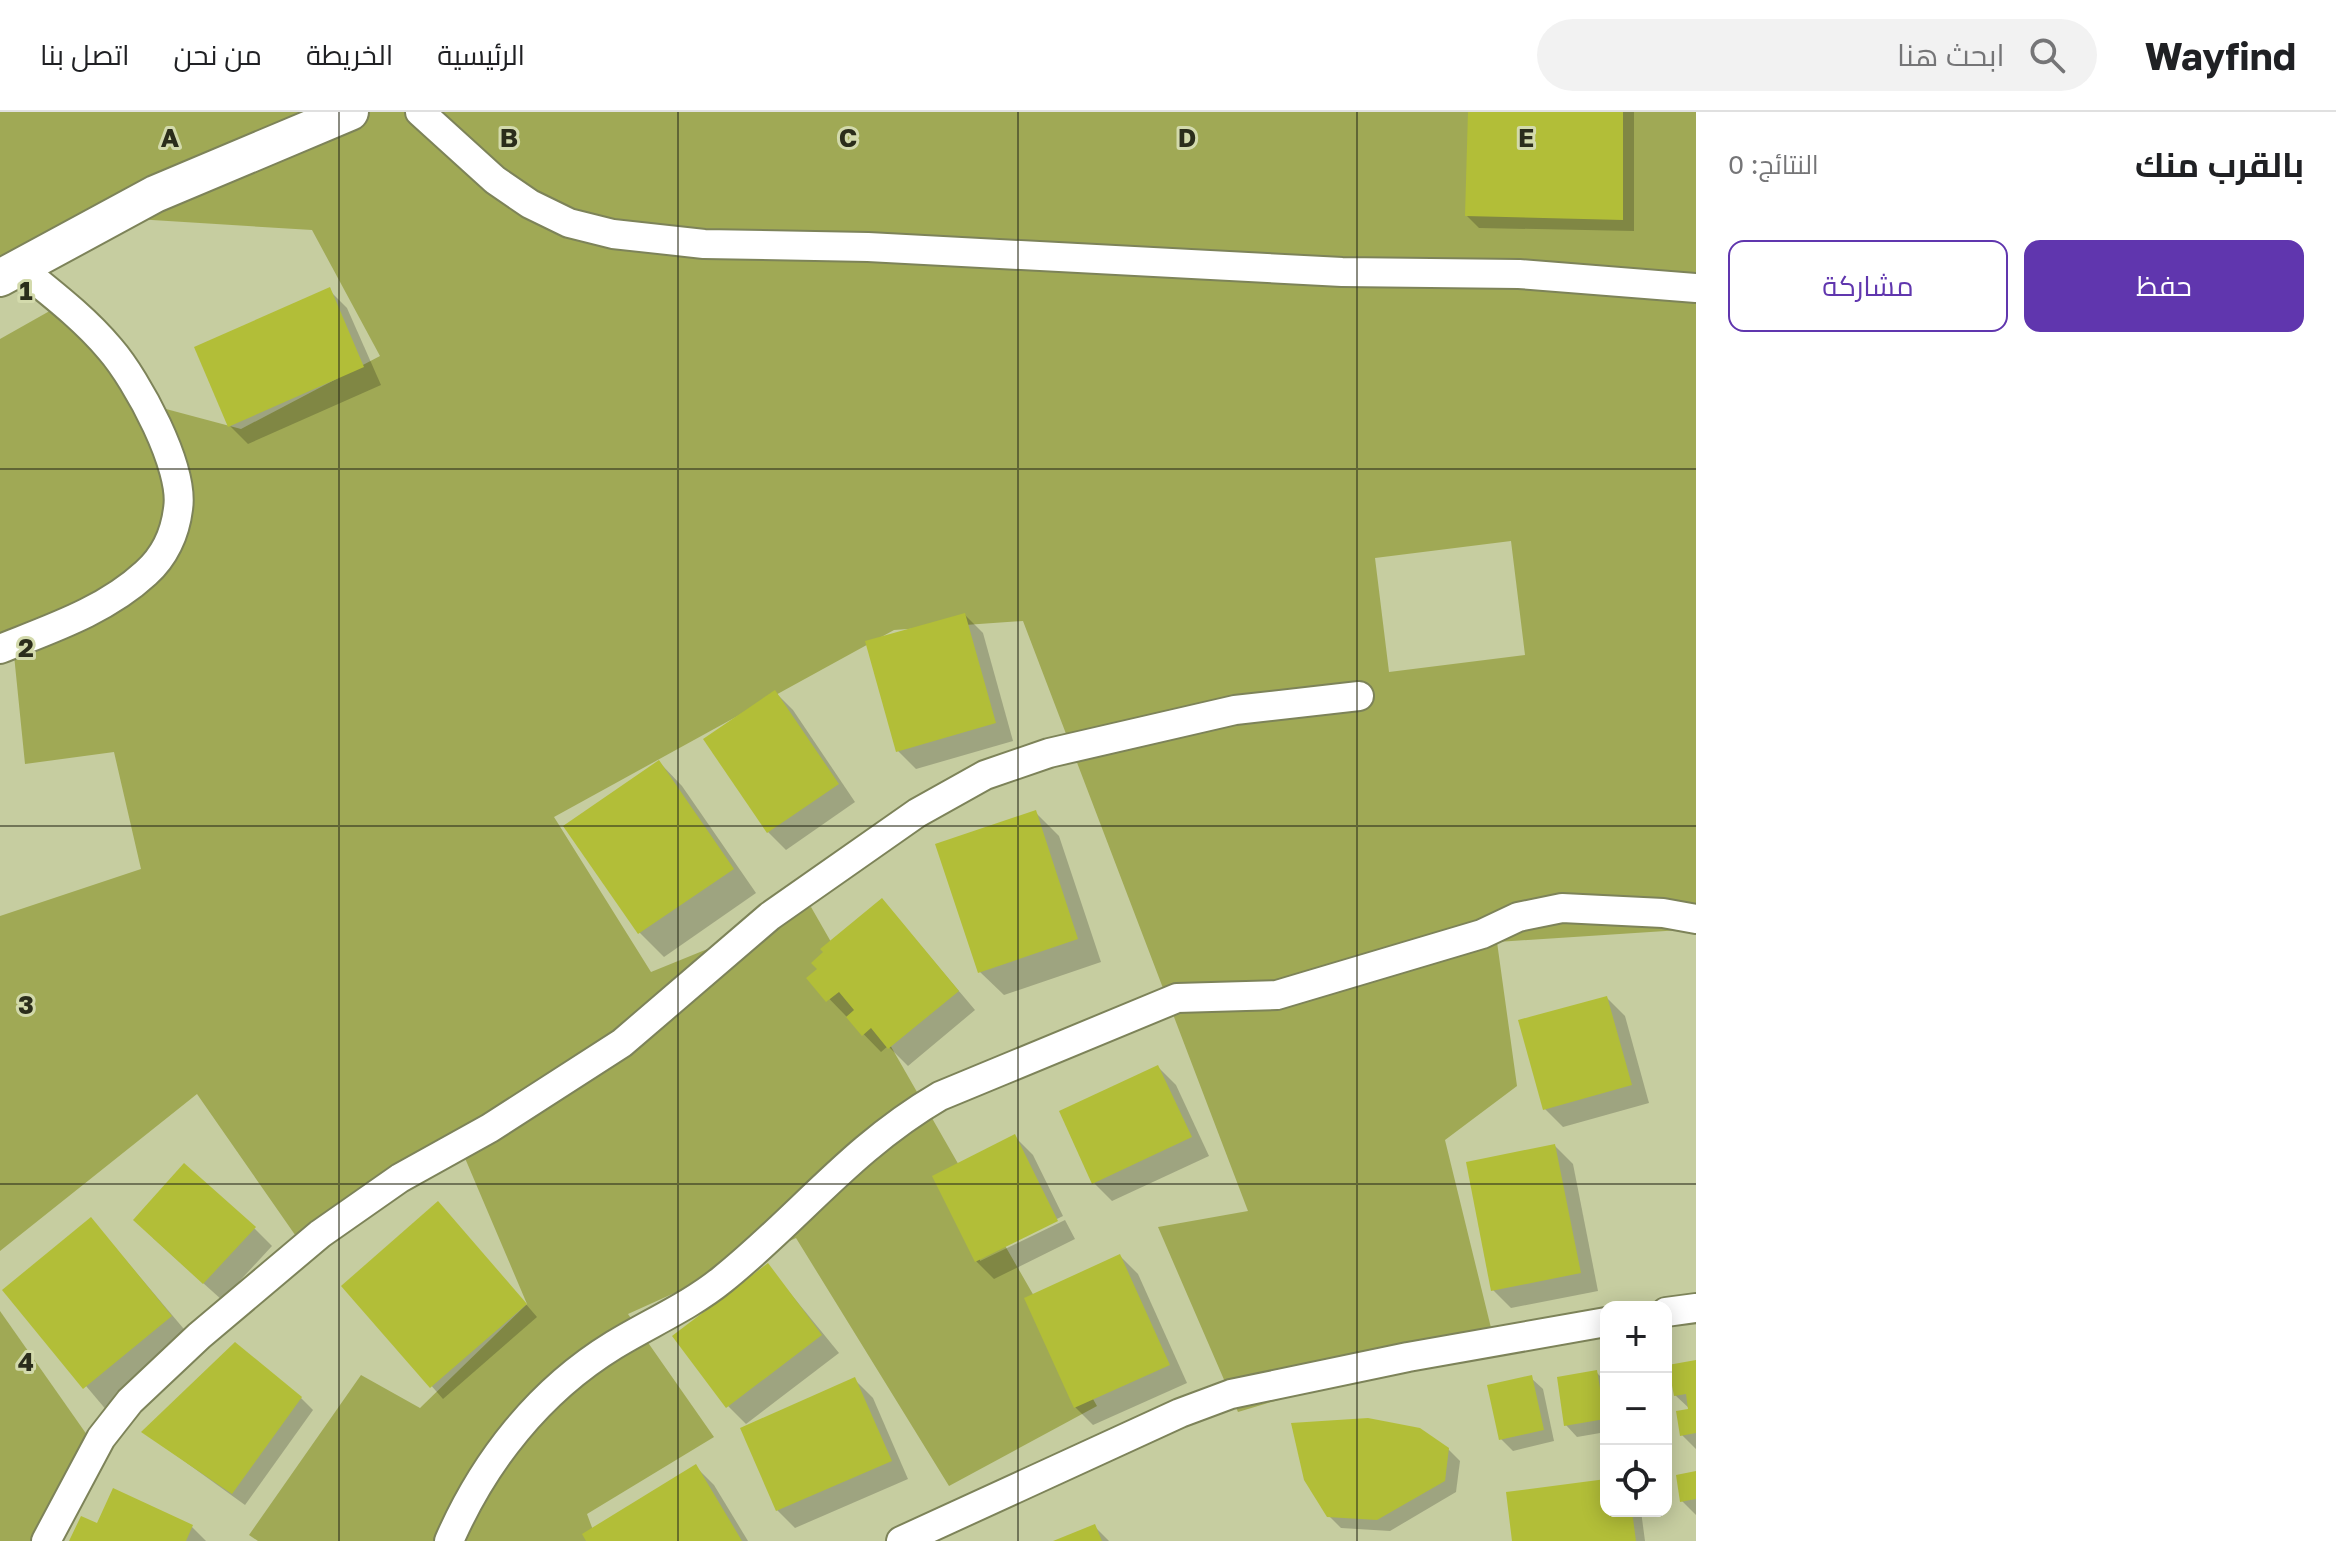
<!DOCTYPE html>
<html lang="ar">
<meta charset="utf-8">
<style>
:root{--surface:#fff;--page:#f2f2f2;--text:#202124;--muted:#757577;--line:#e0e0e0;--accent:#6036ae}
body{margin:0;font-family:"Golos Text",Cairo,sans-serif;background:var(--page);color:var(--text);direction:rtl}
.controls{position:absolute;right:24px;bottom:24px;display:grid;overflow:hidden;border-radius:16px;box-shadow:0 4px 20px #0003}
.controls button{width:72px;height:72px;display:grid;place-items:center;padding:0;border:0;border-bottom:2px solid var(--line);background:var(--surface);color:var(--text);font:40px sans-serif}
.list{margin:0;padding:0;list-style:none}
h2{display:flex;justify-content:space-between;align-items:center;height:104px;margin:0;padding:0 32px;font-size:34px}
h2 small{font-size:26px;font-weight:400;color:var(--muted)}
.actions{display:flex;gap:16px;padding:24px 32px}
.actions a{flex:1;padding:18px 0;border:2px solid var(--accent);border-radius:16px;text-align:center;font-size:28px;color:var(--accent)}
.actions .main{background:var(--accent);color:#fff}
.icon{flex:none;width:44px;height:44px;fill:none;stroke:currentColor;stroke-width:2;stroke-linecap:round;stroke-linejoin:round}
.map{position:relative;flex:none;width:1696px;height:1429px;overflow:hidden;direction:ltr}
header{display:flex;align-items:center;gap:48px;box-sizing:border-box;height:112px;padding:0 40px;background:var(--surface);border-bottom:2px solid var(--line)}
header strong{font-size:38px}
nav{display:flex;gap:44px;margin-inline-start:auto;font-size:28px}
.search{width:560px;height:72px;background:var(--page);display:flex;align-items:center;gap:20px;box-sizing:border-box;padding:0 28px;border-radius:44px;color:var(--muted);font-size:30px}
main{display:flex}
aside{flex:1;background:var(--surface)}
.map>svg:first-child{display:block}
</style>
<header>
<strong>Wayfind</strong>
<div class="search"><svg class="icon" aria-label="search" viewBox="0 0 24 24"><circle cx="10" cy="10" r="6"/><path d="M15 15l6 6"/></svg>ابحث هنا</div>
<nav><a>الرئيسية</a><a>الخريطة</a><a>من نحن</a><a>اتصل بنا</a></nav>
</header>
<main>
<aside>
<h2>بالقرب منك<small>النتائج: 0</small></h2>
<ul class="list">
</ul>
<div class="actions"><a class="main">حفظ</a><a>مشاركة</a></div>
</aside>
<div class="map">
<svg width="1696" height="1429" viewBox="0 0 1696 1429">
<rect width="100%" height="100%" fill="#c6cda0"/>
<!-- green -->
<g fill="#a0a955" fill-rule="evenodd">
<path d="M0,0h1696v817l-199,13 20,144 -72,54 48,196 -255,76 -80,-185 90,-16 -225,-590 -129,9 -340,187 97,155 160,-65 286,499 -148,80 -153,-248 -168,76 86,123 -127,77 10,27h-339l-9,-6 112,-160 59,33 107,-104 -71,-167 -156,105 -103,-148 -197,157v-335l141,-47 -27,-117 -89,12 -11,-109 -14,3v-319l78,-44 58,106 105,28 139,-73 -68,-126 -192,-12 -120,73zM1511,429l14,114 -136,17 -14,-114z"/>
<polygon points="0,1199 99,1340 55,1429 0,1429"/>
</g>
<!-- shadow -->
<g fill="#0003">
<polygon points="1470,0 1634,0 1634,119 1479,116 1467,104"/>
<polygon points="329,178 347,196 381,273 248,332 230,314"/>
<polygon points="965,503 983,521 1013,629 916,657 898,639"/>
<polygon points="775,580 793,598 855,690 786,738 768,720"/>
<polygon points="659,650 682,674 756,781 664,845 640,821 566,714"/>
<polygon points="1035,700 1059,724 1101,850 1004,883 980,860"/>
<polygon points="882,788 975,898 908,954 888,934 881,940 809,866 819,857 826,841"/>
<polygon points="1607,886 1625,904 1649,991 1563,1015 1545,997"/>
<polygon points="1158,955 1176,973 1209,1044 1112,1089 1094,1071"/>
<polygon points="1015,1025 1033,1043 1063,1104 980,1145 980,1149 1065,1108 1075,1127 994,1167 976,1149"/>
<polygon points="1555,1034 1573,1052 1598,1179 1511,1196 1493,1178"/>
<polygon points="450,1104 537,1205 443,1287 344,1174"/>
<polygon points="91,1107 194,1229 108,1300 5,1178"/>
<polygon points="254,1116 272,1134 222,1188 153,1126"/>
<polygon points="1120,1144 1138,1162 1187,1271 1093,1313 1075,1295"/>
<polygon points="768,1154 839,1241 746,1312 728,1294"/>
<polygon points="1696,1250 1696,1337 1682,1323 1691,1298 1675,1283"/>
<polygon points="1596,1260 1606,1270 1606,1320 1577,1325 1566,1313"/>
<polygon points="1531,1266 1543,1277 1554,1329 1513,1339 1501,1327"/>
<polygon points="855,1268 873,1286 908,1367 795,1416 777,1398"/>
<polygon points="301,1286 313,1298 245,1393 144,1320"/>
<polygon points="1448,1337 1460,1349 1456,1380 1390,1419 1341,1416 1329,1404"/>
<polygon points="696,1355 714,1373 748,1429 588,1429"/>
<polygon points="1696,1361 1696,1403 1682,1389"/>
<polygon points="1606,1369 1606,1399 1641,1399 1645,1429 1514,1429"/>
<polygon points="98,1413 192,1415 206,1429 71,1429"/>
<polygon points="1094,1414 1109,1429 1058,1429"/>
</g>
<!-- building -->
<g fill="#b2be38">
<polygon points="1468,0 1623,0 1623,108 1465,104"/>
<polygon points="330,175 364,255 228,315 194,235"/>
<polygon points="965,501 996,611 896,640 865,529"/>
<polygon points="775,578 839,672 767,721 703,627"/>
<polygon points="659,648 734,757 638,822 563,714"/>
<polygon points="1036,698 1078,827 978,861 935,732"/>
<polygon points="882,786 959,879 888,937 871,916 862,924 846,905 854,898 839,880 826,890 806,866 817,857 811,851 823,840 820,837"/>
<polygon points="1607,884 1632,973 1543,998 1518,908"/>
<polygon points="1158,953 1192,1025 1092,1072 1059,999"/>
<polygon points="1015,1022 1058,1109 975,1150 932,1064"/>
<polygon points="1555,1032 1581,1161 1491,1179 1466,1050"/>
<polygon points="184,1051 256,1115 203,1172 133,1108"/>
<polygon points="438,1089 527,1192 430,1276 341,1174"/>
<polygon points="91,1105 172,1204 83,1277 2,1178"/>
<polygon points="1120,1142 1170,1253 1074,1296 1024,1186"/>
<polygon points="768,1151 822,1223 726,1296 672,1224"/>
<polygon points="235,1230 302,1285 232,1382 141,1320"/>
<polygon points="1696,1248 1696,1321 1680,1324 1676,1299 1688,1297 1686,1282 1674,1284 1668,1253"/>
<polygon points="1597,1258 1605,1307 1564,1314 1557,1265"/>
<polygon points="1532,1263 1544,1318 1499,1328 1487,1273"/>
<polygon points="855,1265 892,1349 776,1399 740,1316"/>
<polygon points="1368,1306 1420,1316 1449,1336 1445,1369 1377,1408 1327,1405 1304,1368 1291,1311"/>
<polygon points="696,1352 742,1429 586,1429 582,1422"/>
<polygon points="1696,1359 1696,1387 1680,1390 1676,1363"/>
<polygon points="1606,1367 1606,1399 1632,1399 1636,1429 1512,1429 1506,1380"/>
<polygon points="113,1376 193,1413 186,1429 69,1429 81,1404 97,1411"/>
<polygon points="1095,1412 1102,1429 1053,1429"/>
</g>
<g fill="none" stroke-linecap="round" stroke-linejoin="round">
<!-- minor casing -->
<g stroke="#7d8359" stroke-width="32">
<g id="minor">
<polyline points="420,0 495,68 530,92 569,111 613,122 704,132 868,135 1342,160 1519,162 1696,176"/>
<path d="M0,537c50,-20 105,-38 146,-76 18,-16 29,-39 32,-64 7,-41 -41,-129 -68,-160 -26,-31 -59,-56 -91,-82"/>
<polyline points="1666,1200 1696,1196"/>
<polyline points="46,1429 101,1326 130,1289 199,1224 320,1122 400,1066 490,1016 622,931 770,804 917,701 985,663 1049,641 1235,598 1359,584"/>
<path d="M449,1429c35,-80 90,-150 165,-196 36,-22 76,-39 109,-66 77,-62 128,-131 217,-183l237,-98 100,-3 205,-61 36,-17 44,-9 101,5 33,6"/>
<polyline points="901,1429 1180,1301 1231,1282 1408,1245 1606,1210"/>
</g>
</g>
<!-- tertiary casing -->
<g stroke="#7d8359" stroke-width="40">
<polyline id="tertiary" points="0,166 155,82 350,0"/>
</g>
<!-- minor -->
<use href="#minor" stroke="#fff" stroke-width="28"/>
<!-- tertiary -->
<use href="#tertiary" stroke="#fff" stroke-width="36"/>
</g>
<!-- grid -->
<path fill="none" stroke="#2b2d1b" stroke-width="2" stroke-opacity="0.55" d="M339,0v1429M678,0v1429M1018,0v1429M1357,0v1429M0,357h1696M0,714h1696M0,1072h1696"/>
<g font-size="26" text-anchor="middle" font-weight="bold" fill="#2b2d1b" stroke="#d3daac" stroke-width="6" stroke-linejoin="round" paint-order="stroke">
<text x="170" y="35">A</text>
<text x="509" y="35">B</text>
<text x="848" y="35">C</text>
<text x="1187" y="35">D</text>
<text x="1526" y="35">E</text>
<text x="26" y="188">1</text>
<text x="26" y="545">2</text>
<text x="26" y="902">3</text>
<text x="26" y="1259">4</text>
</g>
</svg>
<div class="controls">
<button>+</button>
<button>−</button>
<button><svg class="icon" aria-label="locate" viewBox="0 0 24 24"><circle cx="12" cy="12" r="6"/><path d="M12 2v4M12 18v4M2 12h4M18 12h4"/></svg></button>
</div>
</div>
</main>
